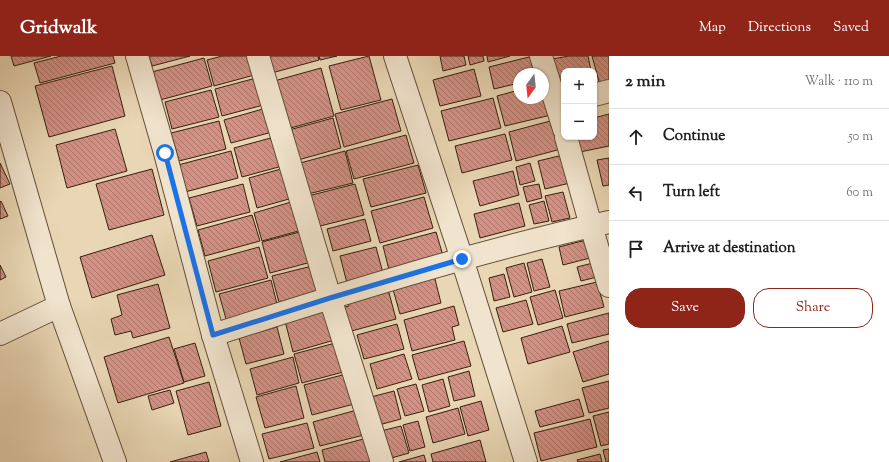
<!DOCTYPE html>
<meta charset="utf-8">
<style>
:root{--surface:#fff;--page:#f6f6f6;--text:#202124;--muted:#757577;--line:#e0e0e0;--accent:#8f2418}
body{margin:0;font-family:"Sorts Mill Goudy",serif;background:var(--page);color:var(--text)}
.controls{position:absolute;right:12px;top:12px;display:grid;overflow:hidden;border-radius:8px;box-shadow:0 1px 3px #0004}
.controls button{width:36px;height:36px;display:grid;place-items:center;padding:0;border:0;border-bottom:1px solid var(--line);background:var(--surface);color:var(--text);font:20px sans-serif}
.compass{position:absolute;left:513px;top:12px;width:36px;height:36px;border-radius:50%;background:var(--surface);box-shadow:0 1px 3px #0004;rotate:195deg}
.stop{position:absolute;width:12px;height:12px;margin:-9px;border:3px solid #1a73e8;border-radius:50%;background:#fff}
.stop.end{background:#1a73e8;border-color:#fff;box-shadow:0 1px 4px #0008}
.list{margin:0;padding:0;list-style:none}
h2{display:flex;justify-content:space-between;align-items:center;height:52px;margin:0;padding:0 16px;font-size:17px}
h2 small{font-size:13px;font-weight:400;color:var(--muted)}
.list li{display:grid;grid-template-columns:26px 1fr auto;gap:12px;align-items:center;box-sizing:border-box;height:56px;padding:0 16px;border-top:1px solid var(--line)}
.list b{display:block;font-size:15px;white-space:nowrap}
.list em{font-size:13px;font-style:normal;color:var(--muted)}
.actions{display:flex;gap:8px;padding:12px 16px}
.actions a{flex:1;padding:9px 0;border:1px solid var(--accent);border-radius:16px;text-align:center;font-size:14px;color:var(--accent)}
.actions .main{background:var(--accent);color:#fff}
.icon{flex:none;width:22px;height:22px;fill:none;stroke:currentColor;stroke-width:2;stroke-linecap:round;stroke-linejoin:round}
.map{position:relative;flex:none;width:609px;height:406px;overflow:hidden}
header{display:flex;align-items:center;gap:24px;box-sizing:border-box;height:56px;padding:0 20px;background:var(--accent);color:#fff}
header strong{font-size:19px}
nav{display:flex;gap:22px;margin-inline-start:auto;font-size:14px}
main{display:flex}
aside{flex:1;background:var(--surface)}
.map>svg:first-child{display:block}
</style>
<header>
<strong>Gridwalk</strong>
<nav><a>Map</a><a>Directions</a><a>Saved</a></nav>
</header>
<main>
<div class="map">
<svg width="609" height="406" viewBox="0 0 609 406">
<defs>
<pattern id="building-back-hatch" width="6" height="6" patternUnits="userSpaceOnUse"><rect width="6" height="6" fill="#d39185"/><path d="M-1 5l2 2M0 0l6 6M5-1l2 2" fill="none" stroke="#ac766b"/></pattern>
</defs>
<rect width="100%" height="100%" fill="#e9d6b4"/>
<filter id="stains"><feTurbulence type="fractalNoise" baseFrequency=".005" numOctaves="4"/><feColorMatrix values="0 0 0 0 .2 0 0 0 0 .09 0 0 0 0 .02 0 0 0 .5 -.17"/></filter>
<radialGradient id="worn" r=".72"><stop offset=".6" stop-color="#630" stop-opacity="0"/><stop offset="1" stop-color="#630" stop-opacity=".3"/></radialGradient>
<!-- building -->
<g fill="url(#building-back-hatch)" stroke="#35200d">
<polygon points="11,0 51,0 14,10"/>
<polygon points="61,0 113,0 115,7 40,27 34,7"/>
<polygon points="149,0 190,0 152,10"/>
<polygon points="222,0 252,0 258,18 214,30 207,4"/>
<polygon points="263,0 318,0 319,4 268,18"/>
<polygon points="319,0 337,0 320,4"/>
<polygon points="369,0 381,44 341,54 329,10"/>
<polygon points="440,0 464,0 466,9 443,15"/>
<polygon points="468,0 483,0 484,5 470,9"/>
<polygon points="487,0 510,0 488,6"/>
<polygon points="533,0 539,18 519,18 519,27 494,33 489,11"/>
<polygon points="569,0 588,0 591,15 564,15 564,37 552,3"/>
<polygon points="592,0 609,0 609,27 600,29"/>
<polygon points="204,2 212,30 160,44 152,16"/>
<polygon points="112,10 125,60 49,81 35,30"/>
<polygon points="321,12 334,60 287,73 274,25"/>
<polygon points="474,13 481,40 440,50 433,24"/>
<polygon points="260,21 267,48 222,60 215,33"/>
<polygon points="211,34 219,61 172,73 165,46"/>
<polygon points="519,34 519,42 543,42 551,59 505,70 497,40"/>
<polygon points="493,42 501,72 449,85 441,55"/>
<polygon points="392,43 401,75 344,91 335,58"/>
<polygon points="270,51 276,75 231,87 224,64"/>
<polygon points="609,58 609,90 575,97 571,81 594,81 594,62"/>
<polygon points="333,62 341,92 298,104 289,74"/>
<polygon points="554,64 561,93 516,105 509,76"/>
<polygon points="219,65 226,93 179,105 171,77"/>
<polygon points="115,73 127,115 67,132 56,89"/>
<polygon points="505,78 512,104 462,117 455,90"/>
<polygon points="406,79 414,107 354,123 346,95"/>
<polygon points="278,80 286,109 242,121 234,92"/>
<polygon points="231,95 238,122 185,136 178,109"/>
<polygon points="345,95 353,127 308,138 300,107"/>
<polygon points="563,99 570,127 545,133 538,105"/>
<polygon points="609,102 609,129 603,130 597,104"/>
<polygon points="0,107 10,128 0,132"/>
<polygon points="530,107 535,125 520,129 516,111"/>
<polygon points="418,109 426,137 371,151 363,123"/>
<polygon points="288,111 296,141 257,152 249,122"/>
<polygon points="152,113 164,159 109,174 96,128"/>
<polygon points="513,115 519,139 480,150 473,125"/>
<polygon points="243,128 250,156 197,170 189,142"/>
<polygon points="355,128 364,159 316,171 308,140"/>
<polygon points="539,128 542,142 527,146 523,131"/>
<polygon points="563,136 570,162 552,166 545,140"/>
<polygon points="424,141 433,172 380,187 371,155"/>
<polygon points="298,144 306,173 262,185 254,157"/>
<polygon points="1,145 8,160 0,163 0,146"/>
<polygon points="544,145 549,165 534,168 529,149"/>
<polygon points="519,147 525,170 480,182 474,158"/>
<polygon points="252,159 260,185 205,200 198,174"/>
<polygon points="365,163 371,185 333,195 327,173"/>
<polygon points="307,174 315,205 270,217 262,186"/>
<polygon points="436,176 444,203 390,218 383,190"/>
<polygon points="152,179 165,219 92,242 80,201"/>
<polygon points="586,184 590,202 563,209 559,191"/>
<polygon points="259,191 268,222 216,236 208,205"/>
<polygon points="376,191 384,221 348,231 340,200"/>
<polygon points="542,203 550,231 534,235 527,207"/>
<polygon points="524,207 532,236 514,241 506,212"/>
<polygon points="593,207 597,221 581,225 577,211"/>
<polygon points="0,209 6,221 0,224"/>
<polygon points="316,209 325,242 281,254 272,220"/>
<polygon points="504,218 510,241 494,245 489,222"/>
<polygon points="434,219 441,247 400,258 392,230"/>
<polygon points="271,224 279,256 228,270 219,238"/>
<polygon points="597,226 604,251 565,261 559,235"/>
<polygon points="158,228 170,272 133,282 131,275 115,279 111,263 122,259 117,239"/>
<polygon points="388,233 396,263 344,277 338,253 349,250 348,244"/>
<polygon points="555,234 563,262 538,269 530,241"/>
<polygon points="526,244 533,268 503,276 496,252"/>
<polygon points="454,250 459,269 452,271 455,284 412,295 404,264"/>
<polygon points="330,253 338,283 293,296 285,265"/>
<polygon points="609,257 609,278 572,287 567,268"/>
<polygon points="397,268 404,293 364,303 357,279"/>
<polygon points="562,270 570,296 528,308 521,282"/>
<polygon points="277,271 284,298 246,308 239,282"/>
<polygon points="169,281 184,327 118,347 104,301"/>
<polygon points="464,285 471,310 419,324 412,299"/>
<polygon points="609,285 609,318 583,326 573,296"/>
<polygon points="339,286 347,315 302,327 294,298"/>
<polygon points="195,287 205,320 184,326 174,293"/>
<polygon points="404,298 412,323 377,333 370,308"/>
<polygon points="293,301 299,327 257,339 250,313"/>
<polygon points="469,315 475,340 454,345 448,321"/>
<polygon points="350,317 358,347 312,359 304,329"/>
<polygon points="443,323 450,350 429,356 422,329"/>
<polygon points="609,325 609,352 589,357 582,332"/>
<polygon points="209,326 221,370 188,379 176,335"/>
<polygon points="416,328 424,355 405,360 397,333"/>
<polygon points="296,330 304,362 265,372 256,341"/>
<polygon points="170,334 174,347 152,354 148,340"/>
<polygon points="394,335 401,363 375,370 367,342"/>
<polygon points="579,343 584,360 540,371 535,355"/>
<polygon points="481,345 489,374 468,380 460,351"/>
<polygon points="458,352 465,378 433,387 426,361"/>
<polygon points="357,354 364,379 320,390 313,366"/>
<polygon points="609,356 609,388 601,390 593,360"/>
<polygon points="590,363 597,391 541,405 534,377"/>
<polygon points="418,365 425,391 410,395 403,369"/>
<polygon points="307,367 314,392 269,403 262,378"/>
<polygon points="401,370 409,397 388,403 381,375"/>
<polygon points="367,382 373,406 325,406 322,394"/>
<polygon points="480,384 486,406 433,406 431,398"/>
<polygon points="609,393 609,406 606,406 603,394"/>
<polygon points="206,396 209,406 170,406"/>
<polygon points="317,396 320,406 280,406"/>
<polygon points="600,398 602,406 578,406 577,404"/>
<polygon points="424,399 426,406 399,406"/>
</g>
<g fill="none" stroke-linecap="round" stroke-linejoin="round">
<!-- minor casing -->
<g stroke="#624e37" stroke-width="24">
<g id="minor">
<polyline points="137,0 165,97 213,279 252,406"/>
<polyline points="258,0 330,242 382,406"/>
<polyline points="395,0 462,203 526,406"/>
<polyline points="541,0 564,73"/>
<polyline points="594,39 609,35"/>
<polyline points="0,46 59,250 115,406"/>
<polyline points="566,81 591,170 609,230"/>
<polyline points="0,278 59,250"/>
<path d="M213,279c131,-42 262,-83 396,-113"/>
</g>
</g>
<!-- minor -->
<use href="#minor" stroke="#f1e4ce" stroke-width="22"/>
</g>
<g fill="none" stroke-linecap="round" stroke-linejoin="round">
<!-- route -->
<polyline stroke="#1a73e8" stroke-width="5" points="165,97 213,279 330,242 462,203"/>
</g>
<rect width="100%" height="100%" filter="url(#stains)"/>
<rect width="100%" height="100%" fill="url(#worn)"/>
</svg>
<div class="controls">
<button>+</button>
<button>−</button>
</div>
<svg class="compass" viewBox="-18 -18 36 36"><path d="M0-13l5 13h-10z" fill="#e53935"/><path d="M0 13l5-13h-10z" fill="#757577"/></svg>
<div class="stop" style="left:165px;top:97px"></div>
<div class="stop end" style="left:462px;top:203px"></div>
</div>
<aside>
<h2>2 min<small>Walk · 110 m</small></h2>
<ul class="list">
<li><svg class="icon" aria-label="ahead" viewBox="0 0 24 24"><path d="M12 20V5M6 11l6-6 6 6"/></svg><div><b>Continue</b></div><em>50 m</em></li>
<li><svg class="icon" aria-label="left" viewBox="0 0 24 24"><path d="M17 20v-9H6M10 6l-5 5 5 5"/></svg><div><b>Turn left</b></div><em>60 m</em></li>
<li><svg class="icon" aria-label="arrive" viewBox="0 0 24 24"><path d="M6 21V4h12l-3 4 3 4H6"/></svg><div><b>Arrive at destination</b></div></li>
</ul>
<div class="actions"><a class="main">Save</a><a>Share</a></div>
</aside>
</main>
